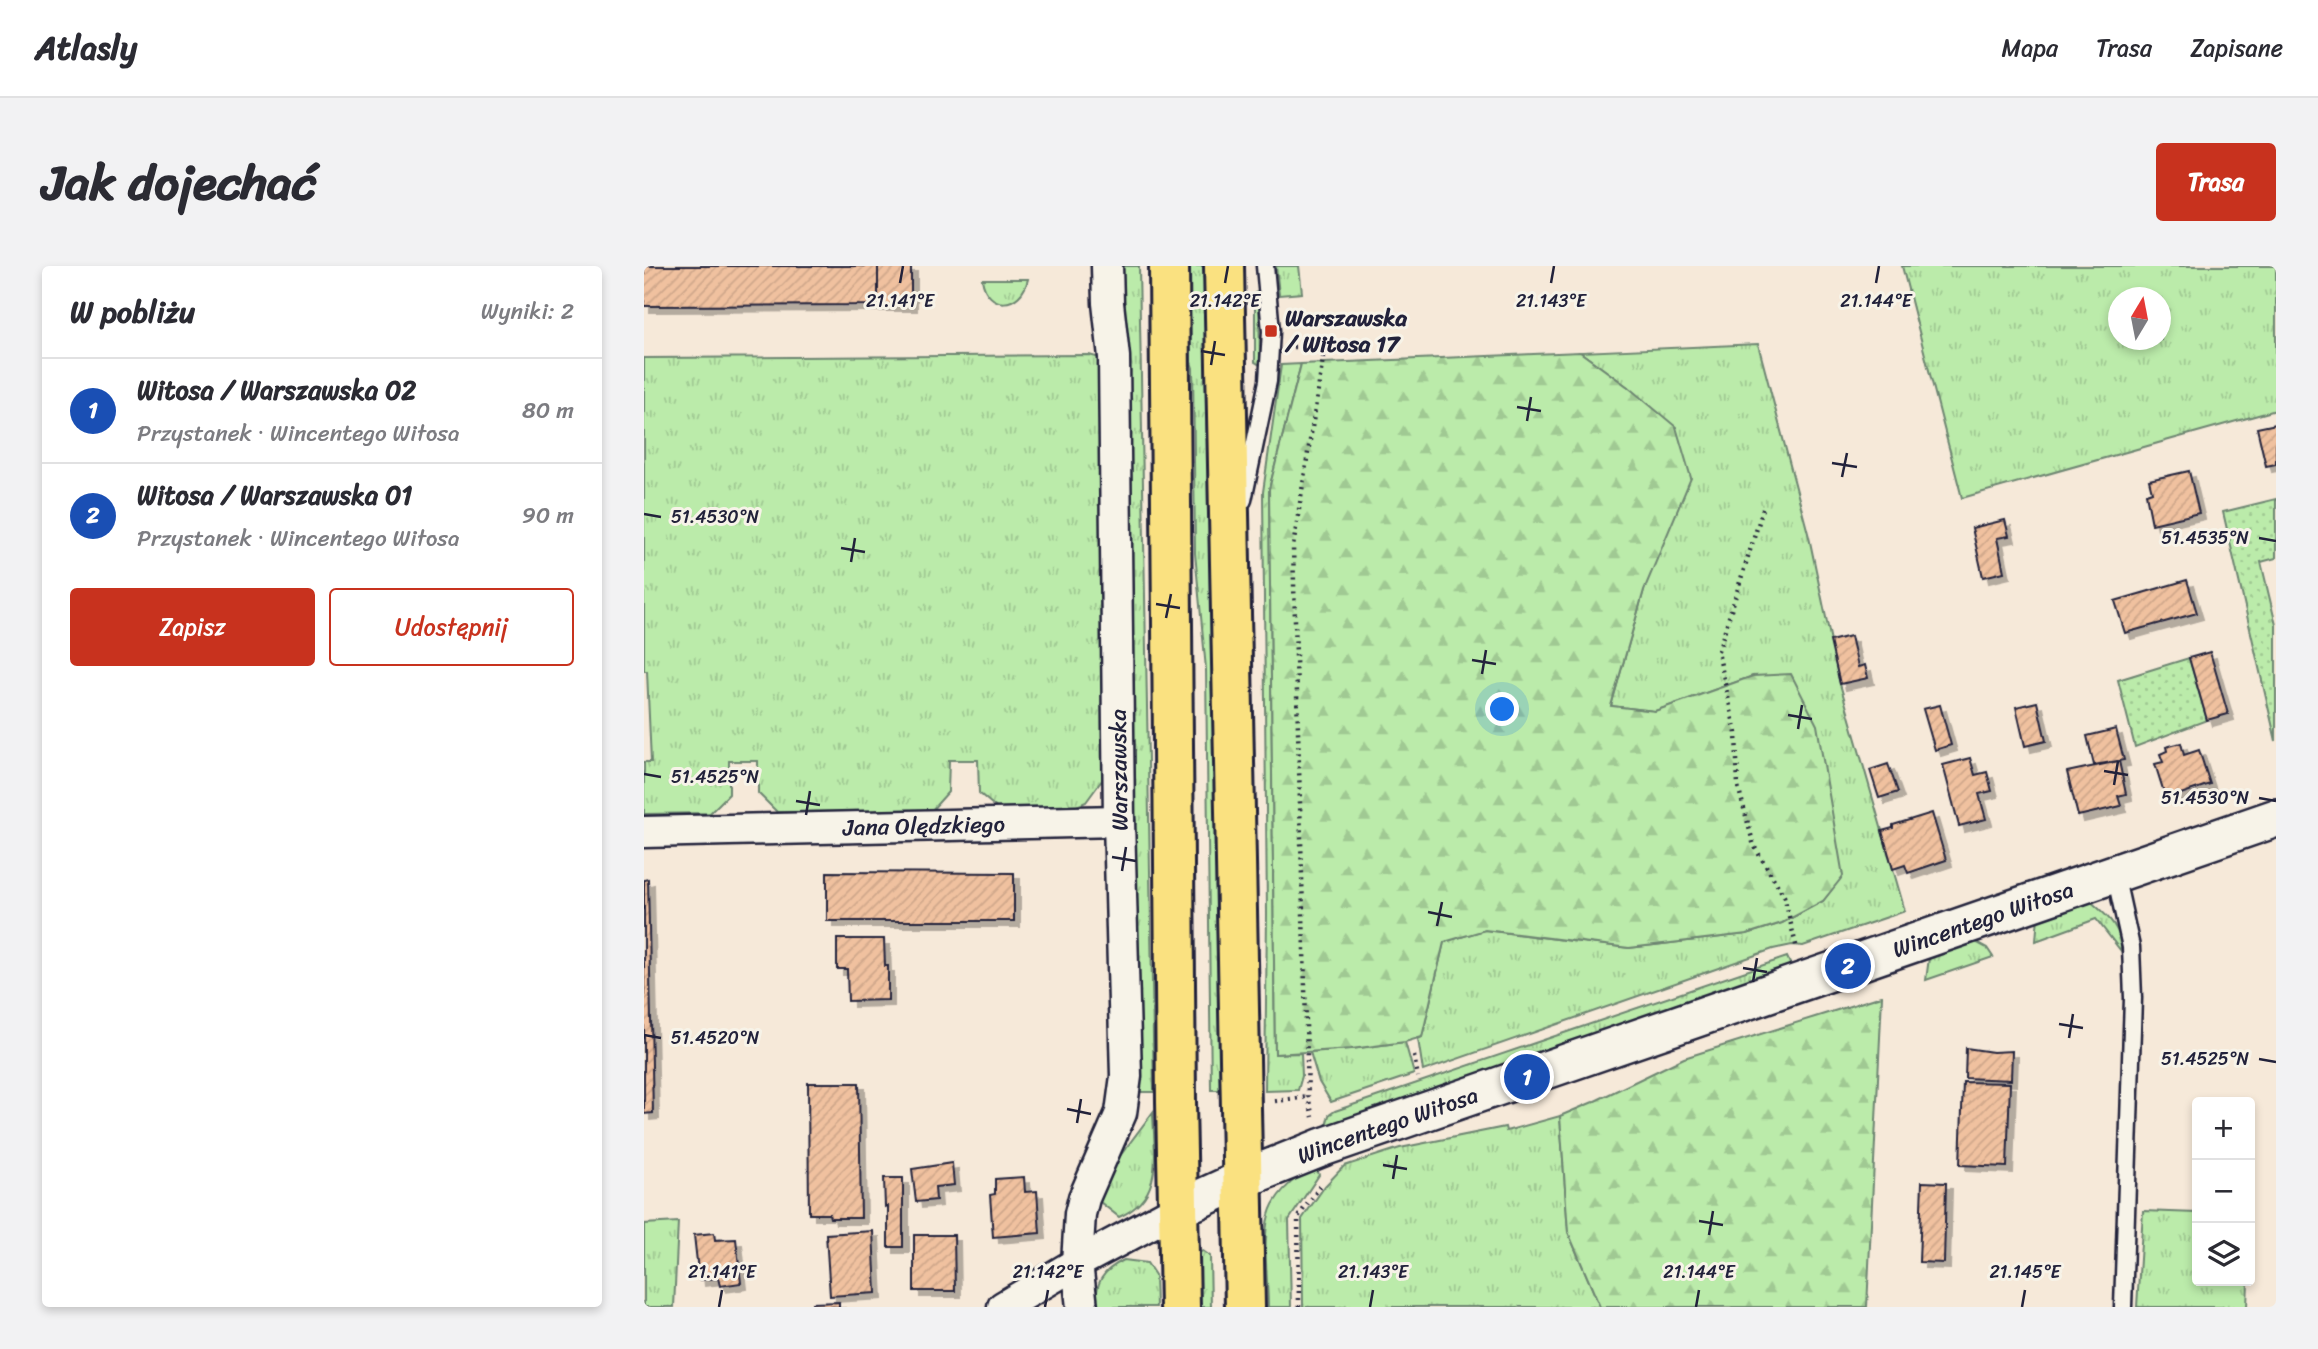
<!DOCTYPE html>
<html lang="pl">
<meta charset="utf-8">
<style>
:root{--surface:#fff;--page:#f2f2f3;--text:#2b2b33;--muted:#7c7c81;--line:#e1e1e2;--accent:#c8321e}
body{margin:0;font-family:Sriracha,sans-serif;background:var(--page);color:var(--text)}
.controls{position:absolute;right:21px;bottom:21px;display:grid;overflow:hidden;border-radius:7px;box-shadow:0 4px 10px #0003}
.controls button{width:63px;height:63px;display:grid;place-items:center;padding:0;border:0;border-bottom:2px solid var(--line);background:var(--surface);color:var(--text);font:35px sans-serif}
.compass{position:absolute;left:1464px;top:21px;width:63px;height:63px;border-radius:50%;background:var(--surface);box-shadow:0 4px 10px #0003;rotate:10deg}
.you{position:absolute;left:859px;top:444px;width:24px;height:24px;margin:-18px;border:5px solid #fff;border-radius:50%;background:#1a73e8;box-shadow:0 0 0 10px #1a73e833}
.badge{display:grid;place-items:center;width:46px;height:46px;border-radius:50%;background:var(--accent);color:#fff;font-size:23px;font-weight:700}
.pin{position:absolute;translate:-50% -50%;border:4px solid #fff;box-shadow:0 2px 7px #0006}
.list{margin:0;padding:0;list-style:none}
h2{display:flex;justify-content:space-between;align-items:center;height:91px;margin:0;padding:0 28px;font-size:30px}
h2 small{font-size:23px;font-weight:400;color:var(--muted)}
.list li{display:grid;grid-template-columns:46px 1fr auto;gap:21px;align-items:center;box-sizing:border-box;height:105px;padding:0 28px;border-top:2px solid var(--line)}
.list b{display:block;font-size:26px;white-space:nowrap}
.list p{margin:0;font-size:23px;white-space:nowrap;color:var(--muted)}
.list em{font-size:23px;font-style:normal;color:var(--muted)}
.actions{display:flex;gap:14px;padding:21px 28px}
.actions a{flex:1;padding:16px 0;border:2px solid var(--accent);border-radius:7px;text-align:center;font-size:24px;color:var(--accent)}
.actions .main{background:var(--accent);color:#fff}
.icon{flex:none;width:38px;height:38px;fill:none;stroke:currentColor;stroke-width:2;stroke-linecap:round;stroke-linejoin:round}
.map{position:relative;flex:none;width:1632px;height:1041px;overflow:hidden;border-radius:7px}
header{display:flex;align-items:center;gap:42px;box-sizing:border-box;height:98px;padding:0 35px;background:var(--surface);border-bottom:2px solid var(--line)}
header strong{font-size:33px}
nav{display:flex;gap:38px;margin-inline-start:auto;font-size:24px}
.intro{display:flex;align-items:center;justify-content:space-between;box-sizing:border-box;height:168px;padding:0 42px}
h1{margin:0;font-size:49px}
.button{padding:18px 32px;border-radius:7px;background:var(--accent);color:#fff;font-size:24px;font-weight:700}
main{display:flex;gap:42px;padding:0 42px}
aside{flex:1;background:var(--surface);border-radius:7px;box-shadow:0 4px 10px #0003}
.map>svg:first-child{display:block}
</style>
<header>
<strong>Atlasly</strong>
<nav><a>Mapa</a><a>Trasa</a><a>Zapisane</a></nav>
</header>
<div class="intro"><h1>Jak dojechać</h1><a class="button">Trasa</a></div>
<main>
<aside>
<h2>W pobliżu<small>Wyniki: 2</small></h2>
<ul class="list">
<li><span class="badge" style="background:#1a4fb4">1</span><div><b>Witosa / Warszawska 02</b><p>Przystanek · Wincentego Witosa</p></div><em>80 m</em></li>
<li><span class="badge" style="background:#1a4fb4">2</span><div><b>Witosa / Warszawska 01</b><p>Przystanek · Wincentego Witosa</p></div><em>90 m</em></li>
</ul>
<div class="actions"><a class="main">Zapisz</a><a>Udostępnij</a></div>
</aside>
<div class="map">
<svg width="1632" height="1041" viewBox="0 0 1632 1041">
<defs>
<pattern id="grass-tufts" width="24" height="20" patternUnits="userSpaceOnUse" patternTransform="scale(1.75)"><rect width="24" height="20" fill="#bbebaa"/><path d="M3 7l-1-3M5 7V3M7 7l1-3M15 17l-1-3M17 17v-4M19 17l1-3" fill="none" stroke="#a0c993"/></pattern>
<pattern id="forest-firs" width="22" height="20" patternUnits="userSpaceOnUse" patternTransform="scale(1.75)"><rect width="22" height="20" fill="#bbebaa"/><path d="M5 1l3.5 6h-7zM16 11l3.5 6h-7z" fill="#a0c993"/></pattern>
<pattern id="garden-dots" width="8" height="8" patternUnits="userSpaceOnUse" patternTransform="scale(1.75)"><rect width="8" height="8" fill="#bbebaa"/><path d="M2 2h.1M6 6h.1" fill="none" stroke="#a0c993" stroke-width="1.8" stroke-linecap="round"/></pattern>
<pattern id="building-hatch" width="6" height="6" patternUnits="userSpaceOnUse" patternTransform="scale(1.75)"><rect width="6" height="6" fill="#f0c19f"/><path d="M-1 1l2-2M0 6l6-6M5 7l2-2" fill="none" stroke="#cea68a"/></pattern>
<filter id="shadow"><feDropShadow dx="6" dy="6" stdDeviation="0" flood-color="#0004"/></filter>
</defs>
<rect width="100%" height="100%" fill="#f6e9d9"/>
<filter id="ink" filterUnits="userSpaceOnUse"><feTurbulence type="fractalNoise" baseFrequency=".0143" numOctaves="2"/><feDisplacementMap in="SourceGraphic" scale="14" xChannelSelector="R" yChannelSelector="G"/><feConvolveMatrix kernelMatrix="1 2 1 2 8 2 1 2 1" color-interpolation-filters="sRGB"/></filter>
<g filter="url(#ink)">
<!-- grass -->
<g fill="url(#grass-tufts)" stroke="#6e8672" stroke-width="2" fill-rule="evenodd">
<polygon points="479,0 495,0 510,826 492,826"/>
<polygon points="545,0 563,0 579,824 567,824 562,403 551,287 549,102 547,96"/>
<polygon points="632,0 655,0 658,27 635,29"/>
<path d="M1258,0h374v144l-314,88zM1475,32h42v42h-42z"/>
<path d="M338,13h46c-7,31 -41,32 -46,0z"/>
<polygon points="614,26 615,28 616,99 611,96 611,27"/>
<polygon points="1114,78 1165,271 1196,418 1261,645 1159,680 1148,679 1129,683 779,805 774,773 778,771 800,676 840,664 985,682 1103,668 1138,657 1179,635 1198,610 1109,410 1011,445 967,440 1000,324 984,121 936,86"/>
<polygon points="445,89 456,92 461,510 442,536 426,543 355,544 335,527 334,494 305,494 304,526 287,545 133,546 114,527 114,495 85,495 85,528 66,547 0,548 0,496 7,496 3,405 0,405 0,92"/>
<polygon points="657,98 625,223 631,788 657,787 658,810 654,824 621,825 623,648 619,226 637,99"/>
<path d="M1444,633c18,16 34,27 33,52l-25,-32 -60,22 2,-25z"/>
<polygon points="1330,675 1343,682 1349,691 1282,714 1285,692 1290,687"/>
<polygon points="1143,691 1148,702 691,860 682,860 685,849 691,845"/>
<polygon points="761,776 770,808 687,836 675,816 666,786 707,783"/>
<path d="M509,846c1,42 12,85 -34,105l-19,-15 2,-22z"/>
<polygon points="916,850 924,966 956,1041 659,1041 658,953 681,920 700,900 756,882 861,861 862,865"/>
<path d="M672,899l3,10 -30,45 2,87h-23c0,-25 -6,-69 1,-92 6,-23 28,-39 47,-50z"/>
<polygon points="1499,945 1553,947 1553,1015 1604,1015 1603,1041 1493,1041"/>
<polygon points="34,956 30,1041 0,1041 0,958"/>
<polygon points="559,985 566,990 567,1041 556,1041 555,992 556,986"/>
<path d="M480,994l23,3 8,12 1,32h-59c-3,-24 6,-37 27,-47z"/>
</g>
<!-- forest -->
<g fill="url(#forest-firs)" stroke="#6e8672" stroke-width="2">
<polygon points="936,86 984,121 1032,161 1047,212 1000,324 967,440 1011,445 1109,410 1147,408 1173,459 1199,610 1179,635 1138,657 1103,668 985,682 841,664 800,676 778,771 761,776 707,783 631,788 625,223 657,98"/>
<polygon points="1238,730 1223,1041 956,1041 924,966 916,850 949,836 1040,792"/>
</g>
<!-- garden -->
<g fill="url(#garden-dots)" stroke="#6e8672" stroke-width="2">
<polygon points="1632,233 1632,292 1617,296 1632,359 1632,475 1579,246"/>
<polygon points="1545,392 1563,454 1491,481 1474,414"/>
</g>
<!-- building -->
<g fill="url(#building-hatch)" stroke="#22223b" stroke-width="2" filter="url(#shadow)">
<polygon points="0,0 234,0 234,39 0,40"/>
<rect x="234" y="0" width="33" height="39"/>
<polygon points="1632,158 1632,198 1622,200 1613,162"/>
<polygon points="1545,205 1555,247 1508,258 1502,228 1508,226 1505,214"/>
<polygon points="1361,254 1365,270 1353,272 1360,306 1339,311 1328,262"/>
<polygon points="1543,314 1553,347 1481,367 1471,335"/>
<polygon points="1207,370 1214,401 1221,399 1224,412 1196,418 1186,375"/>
<polygon points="1566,386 1584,448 1563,454 1545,392"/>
<polygon points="1393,436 1402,475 1381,480 1372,441"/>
<polygon points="1296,439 1307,479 1291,484 1279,443"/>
<polygon points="1472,463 1480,494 1450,499 1443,470"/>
<polygon points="1537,477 1540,489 1555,484 1566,518 1522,533 1511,498 1519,496 1516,488 1523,485 1522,481"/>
<polygon points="1326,492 1331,509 1343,506 1348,525 1335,528 1342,553 1315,560 1299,499"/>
<polygon points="1475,495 1482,528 1474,530 1477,540 1434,550 1423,506"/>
<polygon points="1244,498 1254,526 1235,532 1226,504"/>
<polygon points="1288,547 1302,594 1264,607 1261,599 1249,603 1238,565 1249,562 1249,559"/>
<polygon points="183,606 370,607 370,655 183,655"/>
<polygon points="4,613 9,847 0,848 0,614"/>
<polygon points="193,673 240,673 241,700 244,700 244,734 204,735 203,703 193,703"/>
<polygon points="1322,782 1349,786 1368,785 1367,814 1321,812"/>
<polygon points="1319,816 1366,817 1363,901 1316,899"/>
<polygon points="164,817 215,817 217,952 186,952 185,948 165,948"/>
<polygon points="308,897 310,919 291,921 292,934 272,936 268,903"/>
<polygon points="380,911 381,926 393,925 396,967 349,971 346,929 351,928 351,913"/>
<polygon points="240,912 259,912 259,981 244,981 244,940 241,941"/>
<polygon points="1278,916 1302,917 1300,997 1275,996"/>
<polygon points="229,965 232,1027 186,1030 182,968"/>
<polygon points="70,967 71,974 92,973 97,1017 76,1020 74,1012 55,1014 50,969"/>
<polygon points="270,969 310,969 311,1025 270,1025"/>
<polygon points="195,1036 195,1041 168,1041 168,1037"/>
</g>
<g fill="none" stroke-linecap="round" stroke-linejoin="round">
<!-- service casing -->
<g stroke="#22223b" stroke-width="21">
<g id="service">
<polyline points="599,234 624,115 627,65 621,0"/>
<polyline points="1471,608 1487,681 1489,732 1479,1041"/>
</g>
</g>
<!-- minor casing -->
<g stroke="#22223b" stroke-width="35">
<g id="minor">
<path id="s1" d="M0,566l475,-11"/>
<polyline points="359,1041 433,997 534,943"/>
<polyline points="438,1041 433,997 436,948 440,932 477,847 482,810 475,555 470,91 464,37 463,0"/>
</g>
</g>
<!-- tertiary casing -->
<g stroke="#22223b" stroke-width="42">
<g id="tertiary">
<path id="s2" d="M534,943l65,-30 80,-32 953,-329"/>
</g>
</g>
<!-- primary casing -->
<g stroke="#22223b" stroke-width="44">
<g id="primary">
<polyline points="525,0 532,836 536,1041"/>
<polyline points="580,0 601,1041"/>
</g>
</g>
<!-- path -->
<g stroke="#22223b" stroke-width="4.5" stroke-dasharray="2 5" stroke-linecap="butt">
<polyline points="649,81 681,80 649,281 664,831 669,851"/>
<polyline points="1119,243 1074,386 1092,467 1094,520 1110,580 1140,630 1153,683"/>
<polyline points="770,790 774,811"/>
<polyline points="631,835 664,831"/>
<polyline points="655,1041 654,951 678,918"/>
</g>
<!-- service -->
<use href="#service" stroke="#f7f3e8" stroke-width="16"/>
<!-- minor -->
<use href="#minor" stroke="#f7f3e8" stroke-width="30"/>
<!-- tertiary -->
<use href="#tertiary" stroke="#f7f3e8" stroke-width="37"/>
<!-- primary -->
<use href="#primary" stroke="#fae180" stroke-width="38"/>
</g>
</g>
<!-- ticks -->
<path fill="none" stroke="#22223b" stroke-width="2.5" d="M256,17l3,-17M581,17l3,-17M907,17l3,-17M1232,17l3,-17M557,85l24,4M567,99l4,-24M873,141l24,4M883,155l4,-24M1188,197l25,4M1198,211l5,-24M0,248l17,3M1615,272l17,3M197,282l24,4M207,296l4,-24M512,338l24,4M522,352l5,-24M828,394l24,4M838,408l4,-24M1144,449l24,4M1154,463l4,-24M1460,505l24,4M0,508l17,3M1470,519l4,-24M1615,532l17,3M152,535l24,4M162,549l4,-24M468,591l24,4M478,605l4,-24M784,646l24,5M793,660l5,-24M1099,702l24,4M1109,716l4,-24M1415,758l24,4M0,769l17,3M1425,772l4,-24M1615,793l17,3M423,843l24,5M433,857l4,-24M739,899l24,4M749,913l4,-24M1055,955l24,4M1065,969l4,-24M75,1041l3,-17M401,1041l3,-17M726,1041l3,-17M1052,1041l3,-17M1378,1041l3,-17"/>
<!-- markers -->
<rect fill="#c8321e" stroke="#f7f3e8" stroke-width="2.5" x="620" y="58" width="14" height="14" rx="3.5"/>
<g text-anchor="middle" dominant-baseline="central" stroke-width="6" stroke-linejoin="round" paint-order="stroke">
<!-- poi labels -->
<g font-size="23" font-weight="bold" fill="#22223b" stroke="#f7f3e8" text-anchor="start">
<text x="641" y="52">Warszawska<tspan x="641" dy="26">/ Witosa 17</tspan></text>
</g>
<!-- street labels -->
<g font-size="23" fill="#22223b" stroke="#f7f3e8">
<text transform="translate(475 504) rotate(-91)">Warszawska</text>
<text stroke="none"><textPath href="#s1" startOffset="280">Jana Olędzkiego</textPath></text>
<text stroke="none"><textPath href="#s2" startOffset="856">Wincentego Witosa</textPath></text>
<text stroke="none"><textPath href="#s2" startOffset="226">Wincentego Witosa</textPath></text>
</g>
</g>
<g font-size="18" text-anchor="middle" fill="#22223b" stroke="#f7f3e8" stroke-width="6" stroke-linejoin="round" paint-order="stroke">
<text x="256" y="41">21.141°E</text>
<text x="581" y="41">21.142°E</text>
<text x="907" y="41">21.143°E</text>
<text x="1232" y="41">21.144°E</text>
<text x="71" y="257">51.4530°N</text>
<text x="1561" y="278">51.4535°N</text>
<text x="71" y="517">51.4525°N</text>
<text x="1561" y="538">51.4530°N</text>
<text x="71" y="778">51.4520°N</text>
<text x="1561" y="799">51.4525°N</text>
<text x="78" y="1012">21.141°E</text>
<text x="404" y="1012">21.142°E</text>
<text x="729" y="1012">21.143°E</text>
<text x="1055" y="1012">21.144°E</text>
<text x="1381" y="1012">21.145°E</text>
</g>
</svg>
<div class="controls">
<button>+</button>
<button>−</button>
<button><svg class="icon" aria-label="layers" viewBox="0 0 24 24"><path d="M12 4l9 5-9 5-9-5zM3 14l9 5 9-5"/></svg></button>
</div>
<svg class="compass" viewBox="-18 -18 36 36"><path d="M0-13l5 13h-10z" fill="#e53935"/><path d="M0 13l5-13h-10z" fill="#7c7c81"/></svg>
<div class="you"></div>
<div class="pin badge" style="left:883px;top:811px;background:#1a4fb4">1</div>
<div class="pin badge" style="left:1204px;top:700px;background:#1a4fb4">2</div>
</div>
</main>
